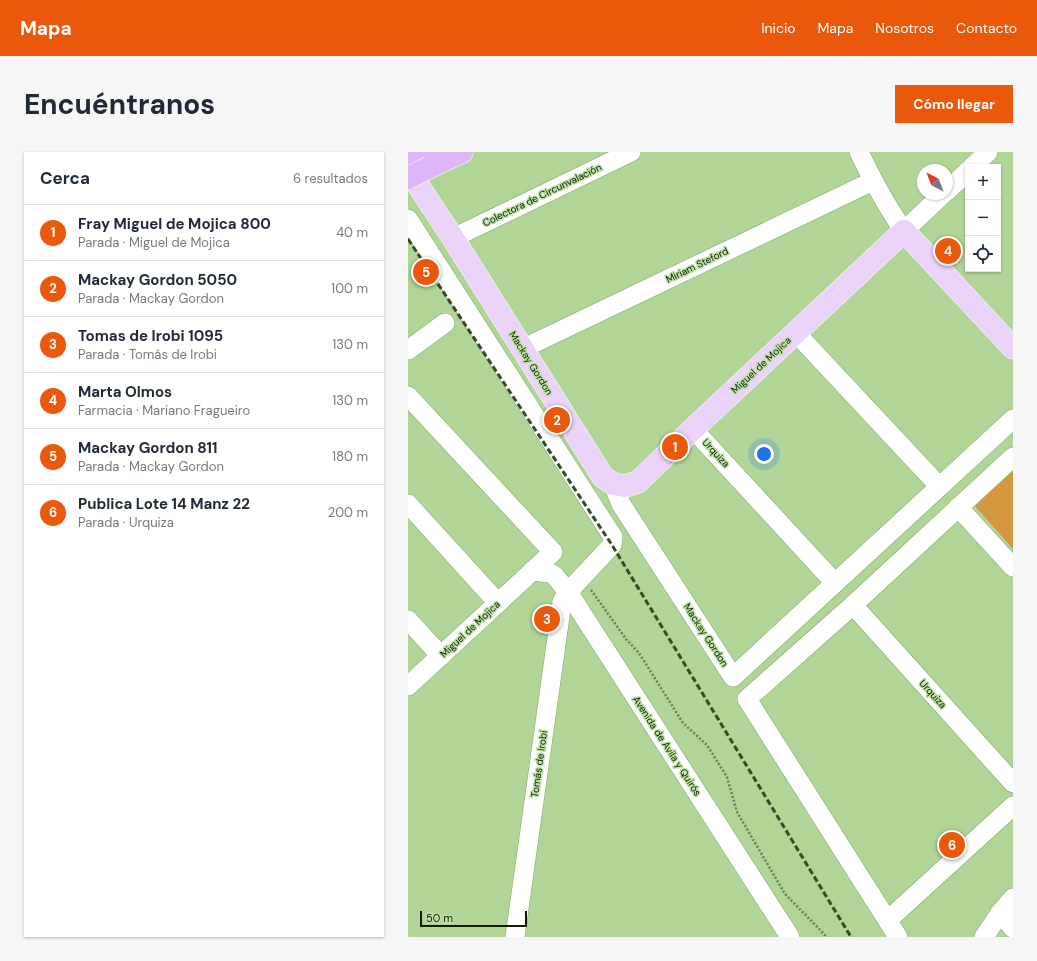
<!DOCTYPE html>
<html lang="es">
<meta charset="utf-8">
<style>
:root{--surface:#fff;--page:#f6f6f7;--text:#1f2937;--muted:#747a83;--line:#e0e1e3;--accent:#ea580c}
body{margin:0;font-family:"DM Sans",sans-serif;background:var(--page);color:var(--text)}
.controls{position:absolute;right:12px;top:12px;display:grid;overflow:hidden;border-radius:0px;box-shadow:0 1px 3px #0004}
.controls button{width:36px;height:36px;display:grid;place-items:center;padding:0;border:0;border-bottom:1px solid var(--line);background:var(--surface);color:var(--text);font:20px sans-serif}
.compass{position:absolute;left:509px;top:12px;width:36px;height:36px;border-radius:50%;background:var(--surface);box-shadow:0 1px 3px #0004;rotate:318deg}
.scale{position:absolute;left:12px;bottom:10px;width:107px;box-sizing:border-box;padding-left:4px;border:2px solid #101c05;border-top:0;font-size:11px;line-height:14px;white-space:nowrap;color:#101c05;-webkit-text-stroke:3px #bee1a4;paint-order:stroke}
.you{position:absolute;left:356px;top:302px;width:14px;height:14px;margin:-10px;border:3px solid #fff;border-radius:50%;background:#1a73e8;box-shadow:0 0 0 6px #1a73e833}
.badge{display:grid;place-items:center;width:26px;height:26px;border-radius:50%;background:var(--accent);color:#fff;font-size:13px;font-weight:700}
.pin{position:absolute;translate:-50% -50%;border:2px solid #fff;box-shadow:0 1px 4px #0006}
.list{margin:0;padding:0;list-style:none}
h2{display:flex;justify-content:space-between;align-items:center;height:52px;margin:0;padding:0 16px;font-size:17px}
h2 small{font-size:13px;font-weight:400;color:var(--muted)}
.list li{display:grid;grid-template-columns:26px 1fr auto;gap:12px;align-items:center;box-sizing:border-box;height:56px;padding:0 16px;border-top:1px solid var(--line)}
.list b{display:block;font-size:15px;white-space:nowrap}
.list p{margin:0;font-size:13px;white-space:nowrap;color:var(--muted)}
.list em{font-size:13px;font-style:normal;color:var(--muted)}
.icon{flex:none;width:22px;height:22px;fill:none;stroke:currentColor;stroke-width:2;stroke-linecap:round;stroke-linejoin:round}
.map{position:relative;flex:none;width:605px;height:785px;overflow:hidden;border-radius:0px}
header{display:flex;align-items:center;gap:24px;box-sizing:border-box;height:56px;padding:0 20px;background:var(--accent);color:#fff}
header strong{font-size:19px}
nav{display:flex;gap:22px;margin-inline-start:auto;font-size:14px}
.intro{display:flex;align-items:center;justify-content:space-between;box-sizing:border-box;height:96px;padding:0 24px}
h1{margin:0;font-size:28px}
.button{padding:10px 18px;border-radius:0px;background:var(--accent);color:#fff;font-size:14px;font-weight:700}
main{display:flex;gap:24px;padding:0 24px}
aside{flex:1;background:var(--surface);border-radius:0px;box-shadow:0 1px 3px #0004}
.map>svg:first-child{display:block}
</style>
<header>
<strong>Mapa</strong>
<nav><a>Inicio</a><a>Mapa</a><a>Nosotros</a><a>Contacto</a></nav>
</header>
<div class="intro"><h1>Encuéntranos</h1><a class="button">Cómo llegar</a></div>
<main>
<aside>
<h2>Cerca<small>6 resultados</small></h2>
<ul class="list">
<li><span class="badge">1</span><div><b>Fray Miguel de Mojica 800</b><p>Parada · Miguel de Mojica</p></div><em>40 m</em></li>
<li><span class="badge">2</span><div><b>Mackay Gordon 5050</b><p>Parada · Mackay Gordon</p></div><em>100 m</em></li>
<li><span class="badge">3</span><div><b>Tomas de Irobi 1095</b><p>Parada · Tomás de Irobi</p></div><em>130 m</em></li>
<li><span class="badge">4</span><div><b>Marta Olmos</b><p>Farmacia · Mariano Fragueiro</p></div><em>130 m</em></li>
<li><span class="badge">5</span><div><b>Mackay Gordon 811</b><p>Parada · Mackay Gordon</p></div><em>180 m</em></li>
<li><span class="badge">6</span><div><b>Publica Lote 14 Manz 22</b><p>Parada · Urquiza</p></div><em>200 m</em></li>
</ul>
</aside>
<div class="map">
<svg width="605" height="785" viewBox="0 0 605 785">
<rect width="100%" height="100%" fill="#b1d497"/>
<!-- green -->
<polygon fill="#d4963e" points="605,319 605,397 567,354"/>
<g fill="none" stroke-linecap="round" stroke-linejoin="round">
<!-- minor casing -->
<g stroke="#84a66a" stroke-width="20">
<g id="minor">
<path d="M451,0c13,27 27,54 45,79l39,-37"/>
<polyline points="564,15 580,0"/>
<polyline points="539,39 560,19"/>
<polyline points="0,67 205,385 204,393 160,440 154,450 107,785"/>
<polyline points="45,86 223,0"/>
<polyline points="388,181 531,334"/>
<polyline points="114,197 465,29"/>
<polyline points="0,198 37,171"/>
<polyline points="0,244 145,400 0,534"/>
<polyline points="285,277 427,431"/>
<polyline points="205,332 213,352 325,525 605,267"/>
<polyline points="0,352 90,451"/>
<polyline points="550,355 605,415"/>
<polyline points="124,419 142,421 147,424 160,440 382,785"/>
<polyline points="445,453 605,631"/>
<polyline points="0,468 33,504"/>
<polyline points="592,761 605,776"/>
<polyline points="480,768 605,654"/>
<polyline points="490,785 339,547 445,453 605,305"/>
<polyline points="576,785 592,761 605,746"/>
</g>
</g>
<!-- major casing -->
<g stroke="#fff" stroke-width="23">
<polyline id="major" points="0,18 45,86 195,325 205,332 217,334 230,330 285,277 496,79 605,196"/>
</g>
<!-- highway casing -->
<g stroke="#fff" stroke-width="23">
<g id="highway">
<polyline points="0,8 17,0"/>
<polyline points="22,15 54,0"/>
</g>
</g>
<!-- path -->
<polyline stroke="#688054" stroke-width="2.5" stroke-dasharray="2 2" stroke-linecap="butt" points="183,438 218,487 231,501 275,571 299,593 319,625 329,660 377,742 419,785"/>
<!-- minor -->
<use href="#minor" stroke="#fff" stroke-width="19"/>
<!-- major -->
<use href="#major" stroke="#ebd3fa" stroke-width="22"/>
<!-- highway -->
<use href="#highway" stroke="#deb6f7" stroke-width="22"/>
<!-- rail -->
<polyline stroke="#374928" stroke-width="3" stroke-dasharray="6 3" stroke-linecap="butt" points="0,87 204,393 443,785"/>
<!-- highway-bridge casing -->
<g stroke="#fff" stroke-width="23" stroke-linecap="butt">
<polyline id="highway-bridge" points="0,26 22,15"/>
</g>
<!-- highway-bridge -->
<use href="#highway-bridge" stroke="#deb6f7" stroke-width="22"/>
</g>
<g text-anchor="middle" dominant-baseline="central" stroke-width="3" stroke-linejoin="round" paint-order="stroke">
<!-- street labels -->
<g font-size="10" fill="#101c05" stroke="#bee1a4">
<text transform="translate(134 43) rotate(-26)">Colectora de Circunvalación</text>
<text transform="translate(289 113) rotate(-26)">Miriam Steford</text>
<text transform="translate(123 211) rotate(58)">Mackay Gordon</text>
<text transform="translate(353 213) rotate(-43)">Miguel de Mojica</text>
<text transform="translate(308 301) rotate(47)">Urquiza</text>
<text transform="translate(62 477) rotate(-43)">Miguel de Mojica</text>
<text transform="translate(298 483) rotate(57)">Mackay Gordon</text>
<text transform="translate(525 542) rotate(48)">Urquiza</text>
<text transform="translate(259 594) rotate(57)">Avenida de Avila y Quirós</text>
<text transform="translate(131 612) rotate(-82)">Tomás de Irobi</text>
</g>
</g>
</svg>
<div class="controls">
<button>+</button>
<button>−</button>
<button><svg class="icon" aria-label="locate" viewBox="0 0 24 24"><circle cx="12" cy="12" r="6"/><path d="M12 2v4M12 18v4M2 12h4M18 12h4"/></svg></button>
</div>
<svg class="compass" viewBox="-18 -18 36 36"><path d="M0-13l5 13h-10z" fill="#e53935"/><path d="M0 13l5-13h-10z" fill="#747a83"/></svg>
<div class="scale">50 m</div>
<div class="you"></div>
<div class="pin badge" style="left:267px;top:295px">1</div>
<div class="pin badge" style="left:149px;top:268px">2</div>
<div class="pin badge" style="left:139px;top:467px">3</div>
<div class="pin badge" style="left:540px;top:99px">4</div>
<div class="pin badge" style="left:18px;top:120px">5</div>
<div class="pin badge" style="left:544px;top:693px">6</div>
</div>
</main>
